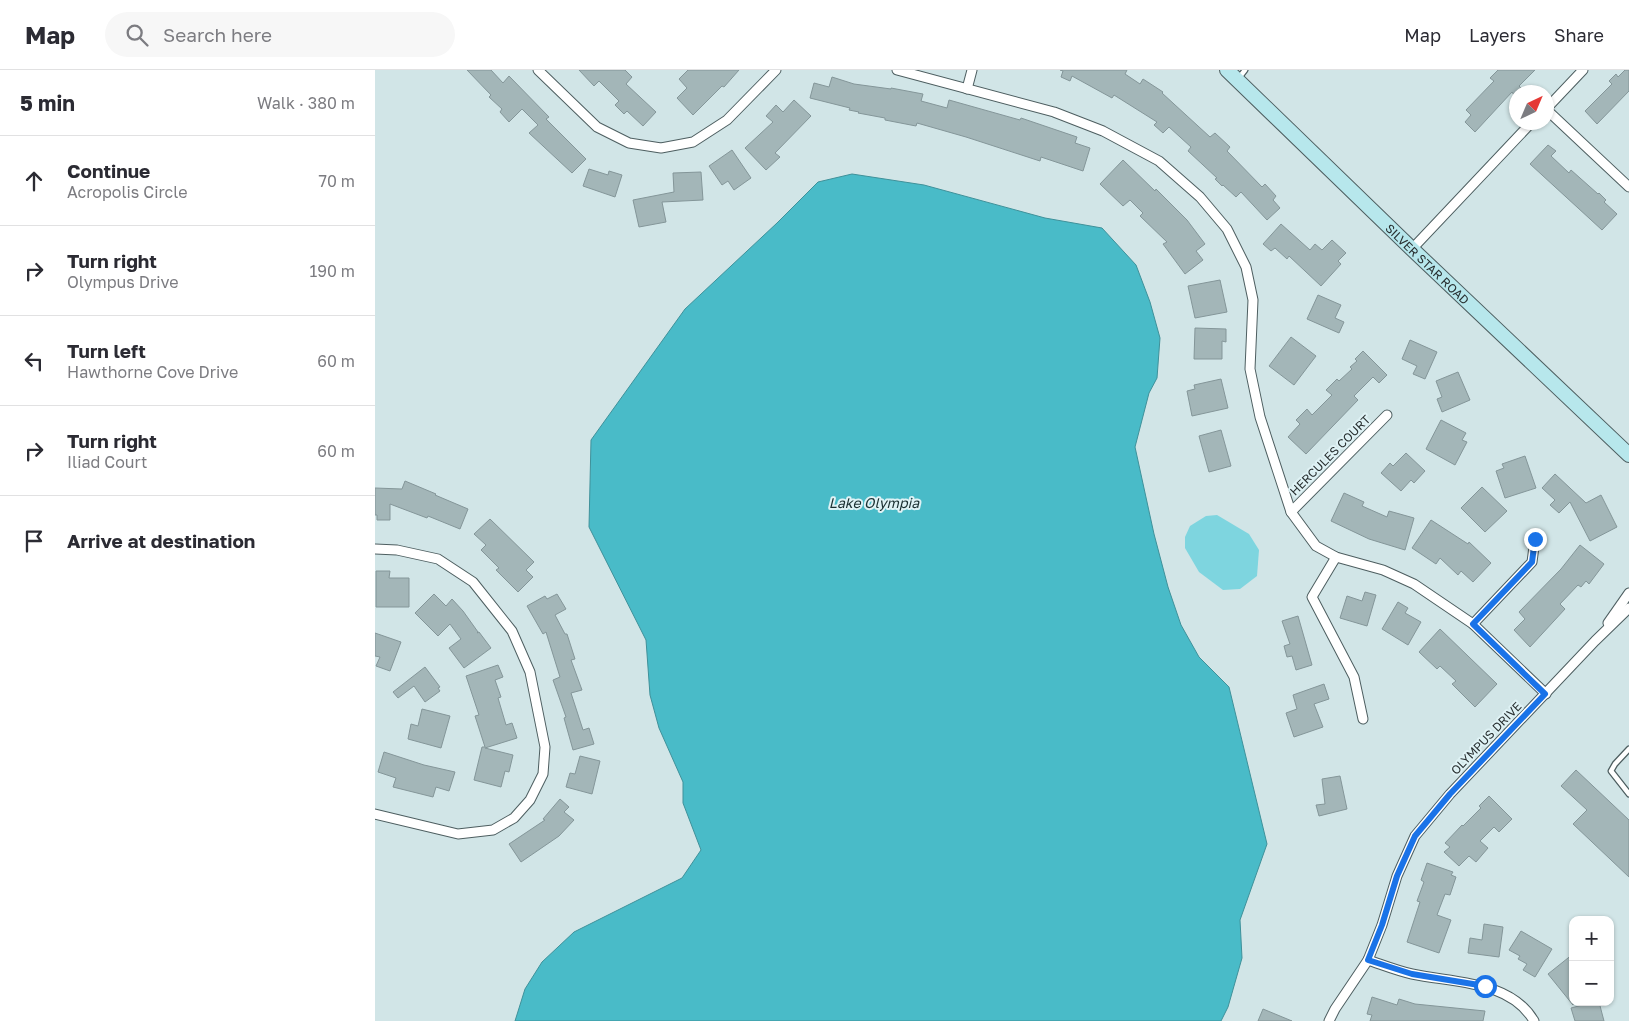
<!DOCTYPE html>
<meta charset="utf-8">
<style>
:root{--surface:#fff;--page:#f7f7f7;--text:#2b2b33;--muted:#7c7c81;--line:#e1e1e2}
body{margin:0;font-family:"Golos Text",sans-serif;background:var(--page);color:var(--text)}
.controls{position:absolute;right:15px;bottom:15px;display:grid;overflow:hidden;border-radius:10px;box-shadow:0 1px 4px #0004}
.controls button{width:45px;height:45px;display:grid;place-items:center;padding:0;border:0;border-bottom:1px solid var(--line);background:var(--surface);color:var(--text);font:25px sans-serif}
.compass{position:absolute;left:1134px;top:15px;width:45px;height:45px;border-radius:50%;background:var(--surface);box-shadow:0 1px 4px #0004;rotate:44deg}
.stop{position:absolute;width:15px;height:15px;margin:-11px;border:4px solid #1a73e8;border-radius:50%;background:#fff}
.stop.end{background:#1a73e8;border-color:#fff;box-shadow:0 1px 5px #0008}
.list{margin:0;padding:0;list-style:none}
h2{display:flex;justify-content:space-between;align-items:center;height:65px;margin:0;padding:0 20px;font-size:21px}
h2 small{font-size:16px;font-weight:400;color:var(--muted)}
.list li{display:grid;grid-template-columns:32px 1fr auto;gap:15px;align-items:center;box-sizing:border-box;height:90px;padding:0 20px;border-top:1px solid var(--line)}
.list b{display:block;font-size:19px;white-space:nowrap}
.list p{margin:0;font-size:16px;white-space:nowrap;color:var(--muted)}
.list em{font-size:16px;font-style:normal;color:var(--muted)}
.icon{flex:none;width:28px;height:28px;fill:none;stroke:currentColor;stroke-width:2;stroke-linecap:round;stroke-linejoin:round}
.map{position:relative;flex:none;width:1254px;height:951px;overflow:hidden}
header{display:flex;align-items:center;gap:30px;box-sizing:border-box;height:70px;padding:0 25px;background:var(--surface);border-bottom:1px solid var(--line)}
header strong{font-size:24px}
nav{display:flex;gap:28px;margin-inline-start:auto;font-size:18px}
.search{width:350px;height:45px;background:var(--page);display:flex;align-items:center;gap:12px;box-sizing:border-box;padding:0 18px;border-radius:28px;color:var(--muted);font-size:19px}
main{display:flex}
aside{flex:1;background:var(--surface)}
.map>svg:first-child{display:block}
</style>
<header>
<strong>Map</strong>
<div class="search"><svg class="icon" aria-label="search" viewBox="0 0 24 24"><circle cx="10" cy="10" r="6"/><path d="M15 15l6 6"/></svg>Search here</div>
<nav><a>Map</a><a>Layers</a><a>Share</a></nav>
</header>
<main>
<aside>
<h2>5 min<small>Walk · 380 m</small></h2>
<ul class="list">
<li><svg class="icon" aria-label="ahead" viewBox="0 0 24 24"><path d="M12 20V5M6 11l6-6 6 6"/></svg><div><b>Continue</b><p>Acropolis Circle</p></div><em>70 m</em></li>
<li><svg class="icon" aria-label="right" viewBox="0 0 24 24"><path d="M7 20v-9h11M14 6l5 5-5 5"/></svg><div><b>Turn right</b><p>Olympus Drive</p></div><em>190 m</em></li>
<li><svg class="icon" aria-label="left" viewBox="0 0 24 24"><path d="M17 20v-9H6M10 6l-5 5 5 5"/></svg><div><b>Turn left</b><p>Hawthorne Cove Drive</p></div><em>60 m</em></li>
<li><svg class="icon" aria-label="right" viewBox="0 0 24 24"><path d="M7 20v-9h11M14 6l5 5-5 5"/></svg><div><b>Turn right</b><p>Iliad Court</p></div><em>60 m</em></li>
<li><svg class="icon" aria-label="arrive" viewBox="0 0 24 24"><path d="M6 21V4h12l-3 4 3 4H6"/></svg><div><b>Arrive at destination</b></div></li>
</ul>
</aside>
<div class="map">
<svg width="1254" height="951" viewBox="0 0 1254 951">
<rect width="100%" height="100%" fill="#d1e5e7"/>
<!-- green -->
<polygon fill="#7ed5df" points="842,445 874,464 884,480 882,506 865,519 848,520 824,502 810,478 810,467 815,456 831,446"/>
<!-- water -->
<polygon fill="#49bbc8" stroke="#3f919a" points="477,104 549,115 670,148 727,158 761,195 775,232 785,268 782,308 774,323 760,377 779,464 793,517 806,555 824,587 854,617 892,774 865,850 867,888 853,937 846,951 140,951 150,919 167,892 199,862 307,808 326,780 308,733 308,712 284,658 275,625 271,570 214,457 216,370 310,239 402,153 443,112"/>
<!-- building -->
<g fill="#a3b6b8" stroke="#849699">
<polygon points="92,0 116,0 128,13 134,6 174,47 171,49 211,89 197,103 154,63 163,55 147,39 134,52 125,42 127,39 114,27 116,25"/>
<polygon points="204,0 250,0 257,7 251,14 281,42 268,56 252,41 249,44 240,35 244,31 224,11 219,16"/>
<polygon points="313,0 364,0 349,17 347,16 318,45 302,28 312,18 304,9"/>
<polygon points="685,0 752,0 750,4 765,14 768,9 788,22 787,23 835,67 840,63 855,77 852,81 887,117 890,114 901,126 898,130 905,138 892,150 866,122 861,127 848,115 847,116 840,109 842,108 813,81 816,77 794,57 788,63 779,55 782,52 739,25 737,28 697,6 695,11 686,7 688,1"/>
<polygon points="1123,0 1160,0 1144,16 1146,18 1139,25 1137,22 1100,62 1090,52 1096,45 1091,40 1119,11 1115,8"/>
<polygon points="1250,0 1254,0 1254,21 1222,54 1210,41 1237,14 1234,11 1241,4 1243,7"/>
<polygon points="457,7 479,14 516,19 516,18 548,24 546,31 572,38 574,30 645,50 646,48 702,67 700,73 715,78 708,101 666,87 665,91 591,67 542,53 541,56 510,50 510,48 483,43 484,42 474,40 475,38 435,28 439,13 454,17"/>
<polygon points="419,30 436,46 400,83 405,87 391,100 370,78 398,52 391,46 401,35 408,42"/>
<polygon points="1173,75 1181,81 1176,86 1194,103 1196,100 1223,124 1224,123 1231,130 1229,132 1242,144 1227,160 1155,94"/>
<polygon points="357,80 376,108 359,120 353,111 347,115 334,96"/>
<polygon points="748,90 780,121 781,119 812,150 830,174 821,181 828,190 810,204 788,174 792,172 765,146 768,143 755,130 748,136 725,114"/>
<polygon points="214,99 233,105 234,101 247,105 240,127 208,116"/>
<polygon points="326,102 328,130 287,132 291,152 264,157 258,130 299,122 298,103"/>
<polygon points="906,154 935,180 940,174 947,180 957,170 971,183 963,191 966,194 946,216 914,186 912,189 900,178 896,181 888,174"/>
<polygon points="845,210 852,242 820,248 813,216"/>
<polygon points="943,225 966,235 960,248 969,252 964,263 932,249"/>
<polygon points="820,258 851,259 851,272 847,271 847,289 819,289"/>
<polygon points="916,267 941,286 919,315 894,296"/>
<polygon points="1035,270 1062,282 1050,309 1038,304 1042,296 1027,289"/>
<polygon points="988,281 1012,305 1004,313 998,307 979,326 983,330 931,384 913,367 925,354 921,350 932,339 937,345 957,325 951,320 962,309 964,311 977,299 975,297 982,291 980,289"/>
<polygon points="1083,302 1095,330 1067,342 1062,329 1067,327 1061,311"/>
<polygon points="846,309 853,338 817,346 812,321 820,319 819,315"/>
<polygon points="1066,350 1091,363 1087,370 1092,372 1080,395 1051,379"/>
<polygon points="846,360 856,396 834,402 824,366"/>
<polygon points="1031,383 1050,401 1039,413 1036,410 1026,421 1006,403 1015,393 1018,396"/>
<polygon points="1150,386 1161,418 1130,428 1121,401 1129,398 1127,394"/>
<polygon points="1180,404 1211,433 1226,425 1242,457 1215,471 1195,432 1184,443 1175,435 1180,430 1167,418"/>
<polygon points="30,411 61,424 60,425 93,439 85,459 53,446 52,448 15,434 15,450 2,450 2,445 0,445 0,418 27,419"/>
<polygon points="1107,417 1132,441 1110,462 1086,438"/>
<polygon points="969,423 989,432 987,436 1012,447 1014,441 1039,448 1030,480 994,469 956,451"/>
<polygon points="115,449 159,492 151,500 158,507 143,522 121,500 124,498 106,480 111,475 99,464"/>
<polygon points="1056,450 1093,474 1094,472 1116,493 1098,512 1086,501 1083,505 1065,488 1061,494 1037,478"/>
<polygon points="1205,475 1229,494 1214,514 1211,511 1206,517 1203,515 1185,534 1190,539 1155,577 1139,560 1150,549 1144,542 1186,499"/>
<polygon points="1,501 15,501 14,508 34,508 34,537 1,537"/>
<polygon points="990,522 1001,525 992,556 965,548 972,526 987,531"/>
<polygon points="59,524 71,536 77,529 88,541 103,562 102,563 104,562 116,578 89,598 74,578 86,569 75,554 63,566 40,543"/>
<polygon points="182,524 191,539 180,545 190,564 192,564 200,589 196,590 207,620 196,623 208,660 214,658 219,674 198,680 189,648 191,647 178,610 185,607 171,562 168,564 152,536 170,526 172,529"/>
<polygon points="1023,532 1033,538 1030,543 1046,552 1033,575 1007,559"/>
<polygon points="923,546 937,595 921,600 917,586 912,587 909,576 915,574 907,551"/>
<polygon points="1065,559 1122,614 1100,637 1077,614 1081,611 1065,596 1062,599 1044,582"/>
<polygon points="0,563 26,572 15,601 1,596 5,587 0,586"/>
<polygon points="123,595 128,607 120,610 126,627 123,628 131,655 137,653 142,668 110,678 138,685 134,702 130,701 126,717 99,710 107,677 110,677 100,646 104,645 91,606"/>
<polygon points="50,597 65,617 63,618 65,621 50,632 39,616 23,628 18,622"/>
<polygon points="949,614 954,629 939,634 948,657 919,667 911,643 922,639 918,625"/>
<polygon points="47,639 75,646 66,678 33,669 36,654 43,656"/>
<polygon points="9,682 49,695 80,702 74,721 61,717 58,727 18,717 21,708 3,702"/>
<polygon points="205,686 225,691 217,724 191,717 195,703 200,704"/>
<polygon points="1201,700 1254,750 1254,807 1198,754 1212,740 1186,716"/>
<polygon points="965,706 972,739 944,746 941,735 950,734 947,709"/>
<polygon points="1114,726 1137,749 1124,762 1119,757 1105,771 1113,778 1101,792 1094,786 1084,796 1069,782 1075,777 1070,773 1087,755 1088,756 1106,738 1104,736"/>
<polygon points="185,729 194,737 189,742 199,750 184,766 146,792 134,774 170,750 168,749"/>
<polygon points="1052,793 1078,802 1076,805 1081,807 1075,825 1070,824 1062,845 1076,850 1064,883 1032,872 1045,832 1042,831 1049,812 1046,810"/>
<polygon points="1109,854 1128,857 1124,887 1093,883 1095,868 1107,870"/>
<polygon points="1146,861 1177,879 1160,907 1148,900 1152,894 1143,889 1145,886 1134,880"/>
<polygon points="1198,884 1198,935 1173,904"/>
<polygon points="997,927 1022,935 1024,929 1040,934 1110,941 1108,951 995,951 997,945 992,944"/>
<polygon points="1219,932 1224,932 1229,951 1200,951 1196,938"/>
<polygon points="888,939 917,951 883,951"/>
</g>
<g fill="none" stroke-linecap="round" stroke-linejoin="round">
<!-- service casing -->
<g stroke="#4d5e60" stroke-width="7">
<g id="service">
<polyline points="863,9 870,0"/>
<polyline points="1254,679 1240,694 1236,701 1254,724"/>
</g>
</g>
<!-- minor casing -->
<g stroke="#4d5e60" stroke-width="11">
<g id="minor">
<polyline points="163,0 222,57 254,73 286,78 318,72 352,50 401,0"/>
<polyline points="522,0 679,42 728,61 784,91 825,127 852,159 871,197 878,230 875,299 885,347 916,442 941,476 961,487 1008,500 1039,514 1098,554 1171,624"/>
<polyline points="592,19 597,0"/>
<polyline points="1172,38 1208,0"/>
<polyline points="1172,40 1254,117"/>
<polyline points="1037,179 1157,52"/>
<polyline points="916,442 1012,345"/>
<polyline points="0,479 22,480 63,489 98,512 137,561 155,602 170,677 168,704 155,730 139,748 118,760 83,764 0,744"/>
<polyline points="961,487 937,527 979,607 988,649"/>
<polyline points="1233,553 1254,523"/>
<polyline points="1098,554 1157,492 1160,469"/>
<path d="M993,890c15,5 30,11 44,14 42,9 98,6 122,47"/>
<polyline points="954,951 960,939 993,890 1007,855 1022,806 1040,766 1075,724 1220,571 1254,538"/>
</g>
</g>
<!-- secondary casing -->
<g stroke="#4d5e60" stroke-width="16">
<g id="secondary">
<path id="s1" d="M852,0l185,179 217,206"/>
</g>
</g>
<!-- service -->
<use href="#service" stroke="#fff" stroke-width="4.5"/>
<!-- minor -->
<use href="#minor" stroke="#fff" stroke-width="9"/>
<!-- secondary -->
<use href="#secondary" stroke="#b7e7ec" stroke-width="14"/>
</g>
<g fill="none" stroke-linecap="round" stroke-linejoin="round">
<!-- route -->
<polyline stroke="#1a73e8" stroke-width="6" points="1110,916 1037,904 993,890 1007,855 1022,806 1040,766 1075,724 1170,624 1098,554 1157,492 1160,469"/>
</g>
<g text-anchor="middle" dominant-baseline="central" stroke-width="4" stroke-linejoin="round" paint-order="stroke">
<!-- street labels -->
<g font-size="12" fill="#282f30" stroke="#dff2f5">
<text stroke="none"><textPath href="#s1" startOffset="279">SILVER STAR ROAD</textPath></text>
<text transform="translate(955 385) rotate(-45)">HERCULES COURT</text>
<text transform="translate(1111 668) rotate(-46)">OLYMPUS DRIVE</text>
</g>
<!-- water labels -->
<g font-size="14" font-style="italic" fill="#1a2f31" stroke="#dff2f5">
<text x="499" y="432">Lake Olympia</text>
</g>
</g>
</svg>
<div class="controls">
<button>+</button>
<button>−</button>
</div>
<svg class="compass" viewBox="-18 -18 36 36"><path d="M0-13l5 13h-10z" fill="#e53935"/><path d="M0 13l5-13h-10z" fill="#7c7c81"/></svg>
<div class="stop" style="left:1110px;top:916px"></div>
<div class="stop end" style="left:1160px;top:469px"></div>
</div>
</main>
